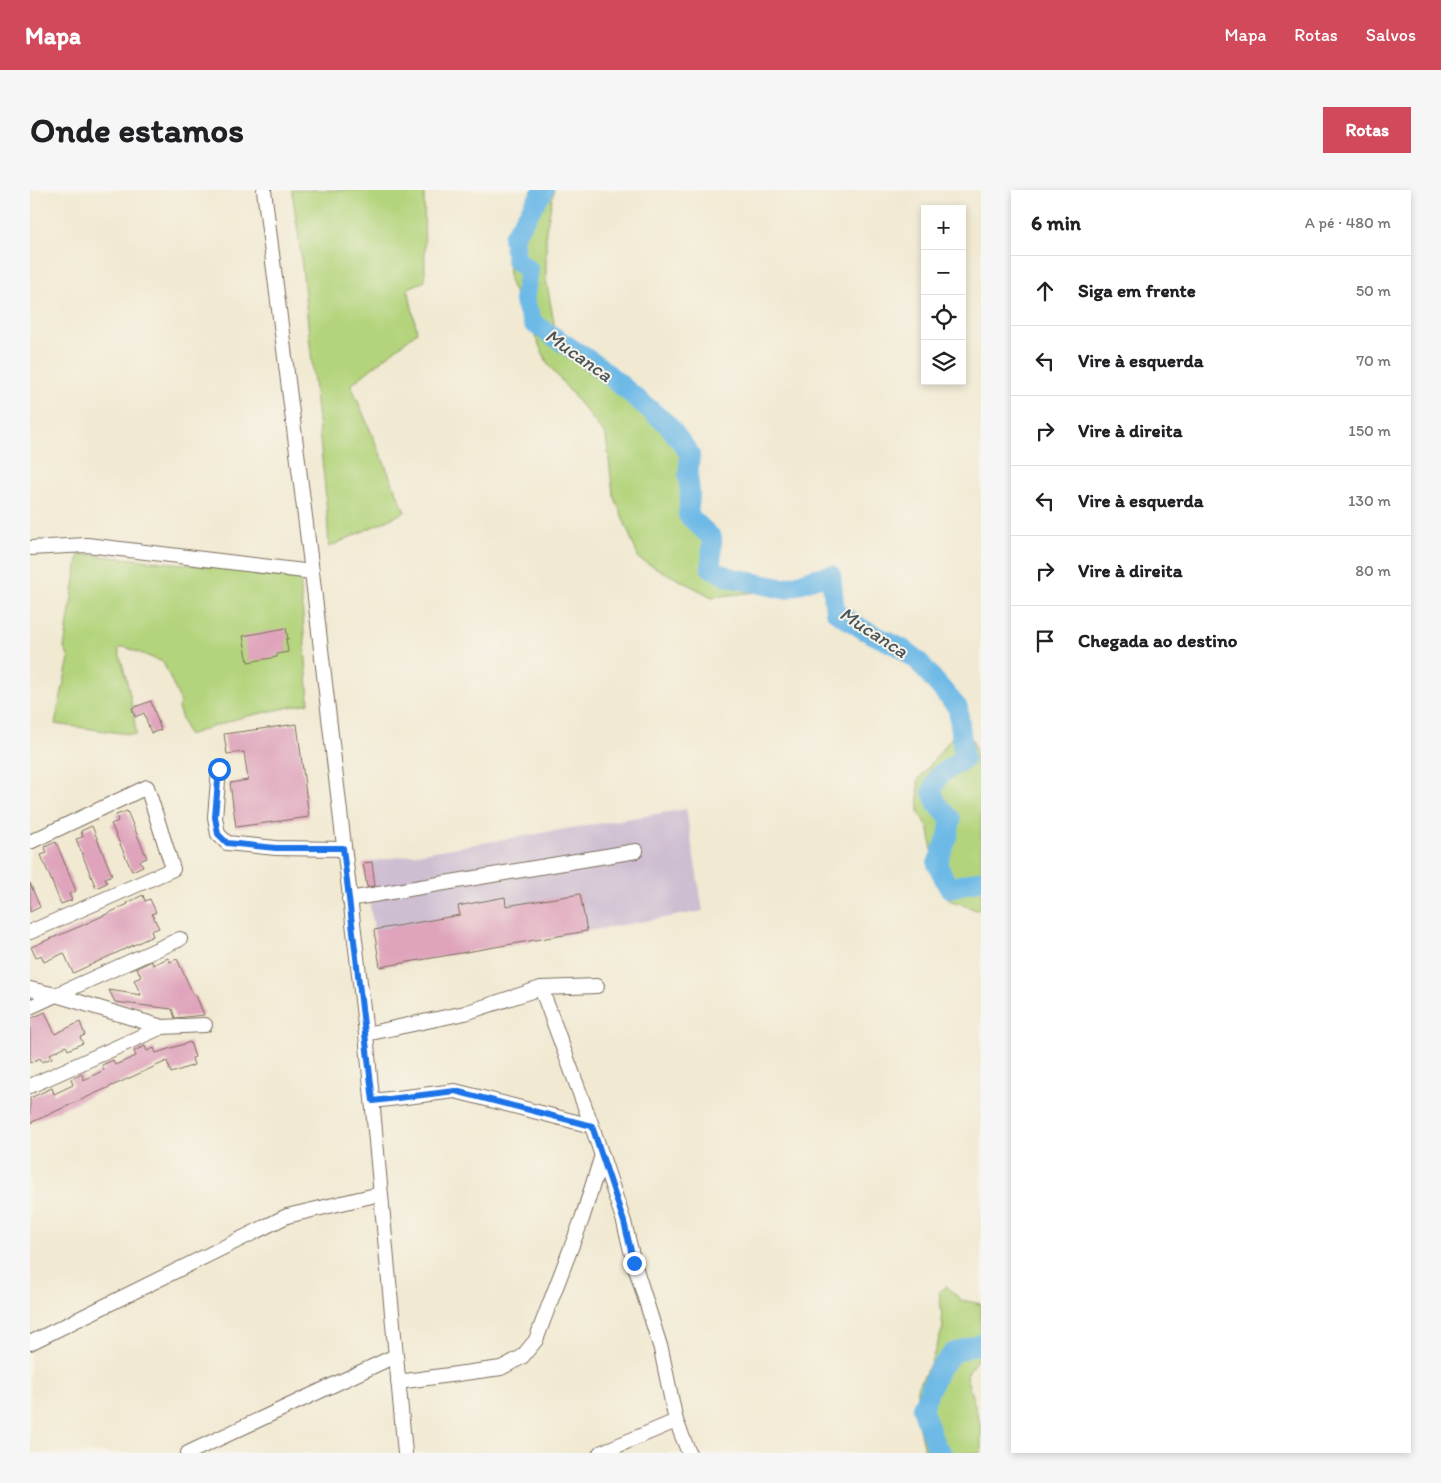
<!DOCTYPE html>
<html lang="pt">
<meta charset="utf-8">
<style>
:root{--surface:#fff;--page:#f6f6f6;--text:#202124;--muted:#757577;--line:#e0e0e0;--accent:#d1495b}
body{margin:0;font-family:Itim,sans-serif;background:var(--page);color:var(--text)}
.controls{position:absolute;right:15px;top:15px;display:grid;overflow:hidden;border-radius:0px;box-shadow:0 2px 8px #0003}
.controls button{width:45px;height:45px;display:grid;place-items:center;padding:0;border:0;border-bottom:1px solid var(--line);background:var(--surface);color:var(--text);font:25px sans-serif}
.stop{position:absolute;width:15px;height:15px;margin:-11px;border:4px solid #1a73e8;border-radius:50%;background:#fff}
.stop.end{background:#1a73e8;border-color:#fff;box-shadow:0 1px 5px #0008}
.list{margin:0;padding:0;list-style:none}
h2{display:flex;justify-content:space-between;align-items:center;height:65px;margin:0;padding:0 20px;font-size:21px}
h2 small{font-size:16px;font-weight:400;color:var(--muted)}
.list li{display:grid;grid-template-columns:32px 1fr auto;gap:15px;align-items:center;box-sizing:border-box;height:70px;padding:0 20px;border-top:1px solid var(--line)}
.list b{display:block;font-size:19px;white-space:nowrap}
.list em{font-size:16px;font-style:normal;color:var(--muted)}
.icon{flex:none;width:28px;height:28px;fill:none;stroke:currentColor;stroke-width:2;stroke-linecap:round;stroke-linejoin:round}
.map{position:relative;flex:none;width:951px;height:1263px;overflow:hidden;border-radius:0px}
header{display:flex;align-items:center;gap:30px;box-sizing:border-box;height:70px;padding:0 25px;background:var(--accent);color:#fff}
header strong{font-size:24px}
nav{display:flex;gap:28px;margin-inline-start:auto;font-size:18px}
.intro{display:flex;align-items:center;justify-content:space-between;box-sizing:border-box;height:120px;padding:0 30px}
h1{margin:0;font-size:35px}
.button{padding:12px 22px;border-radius:0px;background:var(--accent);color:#fff;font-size:18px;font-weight:700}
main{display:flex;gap:30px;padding:0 30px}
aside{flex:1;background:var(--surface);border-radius:0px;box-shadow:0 2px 8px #0003}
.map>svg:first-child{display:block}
</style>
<header>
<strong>Mapa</strong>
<nav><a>Mapa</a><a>Rotas</a><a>Salvos</a></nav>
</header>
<div class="intro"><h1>Onde estamos</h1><a class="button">Rotas</a></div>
<main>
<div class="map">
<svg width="951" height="1263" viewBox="0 0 951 1263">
<rect width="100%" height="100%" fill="#f7f3e8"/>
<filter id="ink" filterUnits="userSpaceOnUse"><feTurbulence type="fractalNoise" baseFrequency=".02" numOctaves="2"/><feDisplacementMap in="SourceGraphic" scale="10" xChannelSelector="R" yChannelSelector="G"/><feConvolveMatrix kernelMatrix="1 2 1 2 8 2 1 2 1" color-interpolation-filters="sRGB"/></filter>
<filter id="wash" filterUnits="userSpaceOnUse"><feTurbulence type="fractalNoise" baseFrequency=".0096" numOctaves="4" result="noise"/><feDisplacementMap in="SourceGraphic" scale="20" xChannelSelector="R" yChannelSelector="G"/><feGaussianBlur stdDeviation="1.12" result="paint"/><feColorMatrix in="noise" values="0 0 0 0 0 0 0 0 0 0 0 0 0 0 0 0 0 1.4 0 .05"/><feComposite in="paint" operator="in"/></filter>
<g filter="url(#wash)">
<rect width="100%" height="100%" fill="#f1e9d2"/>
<!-- industrial -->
<polygon fill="#cebed1" points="656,619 673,721 350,777 333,673"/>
<!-- green -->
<g fill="#b3d47c" stroke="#777f4d">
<polygon points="262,0 394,0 395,91 378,98 387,142 321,195 375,322 299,357 296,308 270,57"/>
<polygon points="502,0 524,0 516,40 516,89 527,149 567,175 638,235 660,264 658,286 660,303 658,325 682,348 681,378 698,387 754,399 682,407 609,369 583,303 576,246 518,174 479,91 478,46"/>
<path d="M49,364l221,21 9,128 -70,15 -51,17 -10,-27 3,-6 -18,-40 -38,-15 -7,2c8,27 16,58 18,86l-81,-11 14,-66 -5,-10z"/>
<polygon points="805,421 834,439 871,458 888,471 928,518 944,554 951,594 951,719 947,720 919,710 904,676 899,639 889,623 888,590 923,546 924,525 878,470 829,448"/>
<polygon points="917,1096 931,1110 951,1114 951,1171 947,1169 936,1186 951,1237 951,1263 895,1263 887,1231 887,1199 901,1172 913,1138 909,1101"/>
</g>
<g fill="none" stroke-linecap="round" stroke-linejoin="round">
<!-- river -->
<g stroke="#6ebae7" stroke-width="20">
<polyline points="514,0 483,47 486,70 499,80 494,110 503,133 567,175 638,235 660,264 658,286 660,303 658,325 682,348 681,378 698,387 754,399 786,388 801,385 805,421 834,440 871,458 888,471 904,490 928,518 934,569 909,585 902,602 907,614 921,629 918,646 907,674 919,698 951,690"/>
<polyline points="912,1263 906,1257 892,1218 908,1180 923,1163 951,1153"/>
</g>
</g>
<g id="blocks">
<!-- building -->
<g fill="#dfa4bc">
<polygon points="256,438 258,449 256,449 258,462 247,464 247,467 218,472 213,446"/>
<polygon points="121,511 131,540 121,543 114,523 105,527 102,518"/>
<polygon points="267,534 279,627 206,637 200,593 218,590 214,562 197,564 194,544"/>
<polygon points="97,621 117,668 110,671 113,676 102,681 81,634 88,631 86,625"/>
<polygon points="62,636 82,685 75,688 77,693 66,698 46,649 53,647 51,641"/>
<polygon points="26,652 46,701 39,704 42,710 31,714 11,665 17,663 15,657"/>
<polygon points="342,672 345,696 337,697 333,673"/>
<polygon points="0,693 10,717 0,722"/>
<polygon points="550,704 557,741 350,777 344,740 430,725 428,716 475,707 476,716"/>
<polygon points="113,705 115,711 120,709 126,722 122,724 129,738 121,741 123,746 43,783 34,763 14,772 11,765 6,768 1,757 51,736 98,714 97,713"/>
<polygon points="138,768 140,772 147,769 164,806 166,805 174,825 145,828 142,819 85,812 79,800 111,805 104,790 111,787 107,778 122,771 123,775"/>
<polygon points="15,822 25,844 50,832 55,845 50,847 53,853 38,860 36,856 20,864 22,868 12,872 10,868 0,873 0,829"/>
<polygon points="160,852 165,867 162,868 164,875 141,883 137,871 0,933 0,908 22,898 24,904 43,895 41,889 52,884 54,890 74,880 72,875 83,870 85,875 106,866 104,861 115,856 117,861 124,858 126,863"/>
</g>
</g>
</g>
<g filter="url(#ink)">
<use href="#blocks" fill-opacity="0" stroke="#7b6d5d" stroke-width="1"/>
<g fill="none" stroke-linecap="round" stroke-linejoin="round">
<!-- minor casing -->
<g stroke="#7b6d5d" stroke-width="16">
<g id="minor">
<polyline points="234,0 282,382 336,844 375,1263"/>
<polyline points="0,358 57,355 282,382"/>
<polyline points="189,579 185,627 188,644 197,653 246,658 313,659"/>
<polyline points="0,652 117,597 143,679 0,742"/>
<polyline points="319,709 606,661"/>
<polyline points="511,798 562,936 594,1032 604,1073 631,1159 646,1231 659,1263"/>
<polyline points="0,799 26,805 150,749"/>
<polyline points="0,817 26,805 132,837"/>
<polyline points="336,844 435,823 511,798 567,796"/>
<polyline points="0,896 132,837 175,835"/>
<polyline points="343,911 425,901 562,936"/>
<polyline points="0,1153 257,1026 350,1004"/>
<polyline points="368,1192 471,1178 492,1167 506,1150 513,1131 552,1029 572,965"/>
<polyline points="158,1263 365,1166"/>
<polyline points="570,1263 646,1231"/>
</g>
</g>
<!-- minor -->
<use href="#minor" stroke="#fff" stroke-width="14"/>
</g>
</g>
<g fill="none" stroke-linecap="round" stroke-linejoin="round" filter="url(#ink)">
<!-- route -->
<polyline stroke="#1a73e8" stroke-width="6" points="189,579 185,627 188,644 197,653 246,658 313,658 343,911 425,901 562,936 594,1032 604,1073"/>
</g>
<g text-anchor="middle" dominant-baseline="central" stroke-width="4" stroke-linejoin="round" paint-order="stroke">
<!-- water labels -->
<g font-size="20" font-style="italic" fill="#4a555a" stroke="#f7f3e8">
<text transform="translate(549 165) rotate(35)">Mucanca</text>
<text transform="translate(844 442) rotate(33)">Mucanca</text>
</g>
</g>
</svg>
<div class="controls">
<button>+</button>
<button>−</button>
<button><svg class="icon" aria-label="locate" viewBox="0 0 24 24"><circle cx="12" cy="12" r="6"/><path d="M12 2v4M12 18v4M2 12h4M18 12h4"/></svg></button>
<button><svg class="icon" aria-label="layers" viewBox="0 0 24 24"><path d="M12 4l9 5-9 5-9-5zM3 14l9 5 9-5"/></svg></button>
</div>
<div class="stop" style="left:189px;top:579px"></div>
<div class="stop end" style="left:604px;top:1073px"></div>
</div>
<aside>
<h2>6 min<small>A pé · 480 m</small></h2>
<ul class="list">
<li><svg class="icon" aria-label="ahead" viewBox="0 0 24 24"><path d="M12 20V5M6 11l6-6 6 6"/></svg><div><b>Siga em frente</b></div><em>50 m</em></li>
<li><svg class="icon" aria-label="left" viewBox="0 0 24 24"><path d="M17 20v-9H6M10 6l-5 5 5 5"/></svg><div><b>Vire à esquerda</b></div><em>70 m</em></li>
<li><svg class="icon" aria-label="right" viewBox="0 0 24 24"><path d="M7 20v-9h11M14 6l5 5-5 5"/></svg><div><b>Vire à direita</b></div><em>150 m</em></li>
<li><svg class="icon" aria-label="left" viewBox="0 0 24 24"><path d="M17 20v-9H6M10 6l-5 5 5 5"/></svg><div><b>Vire à esquerda</b></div><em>130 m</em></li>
<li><svg class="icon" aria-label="right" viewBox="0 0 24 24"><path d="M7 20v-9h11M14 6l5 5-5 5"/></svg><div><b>Vire à direita</b></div><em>80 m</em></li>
<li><svg class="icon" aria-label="arrive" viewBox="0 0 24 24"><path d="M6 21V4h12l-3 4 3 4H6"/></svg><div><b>Chegada ao destino</b></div></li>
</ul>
</aside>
</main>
